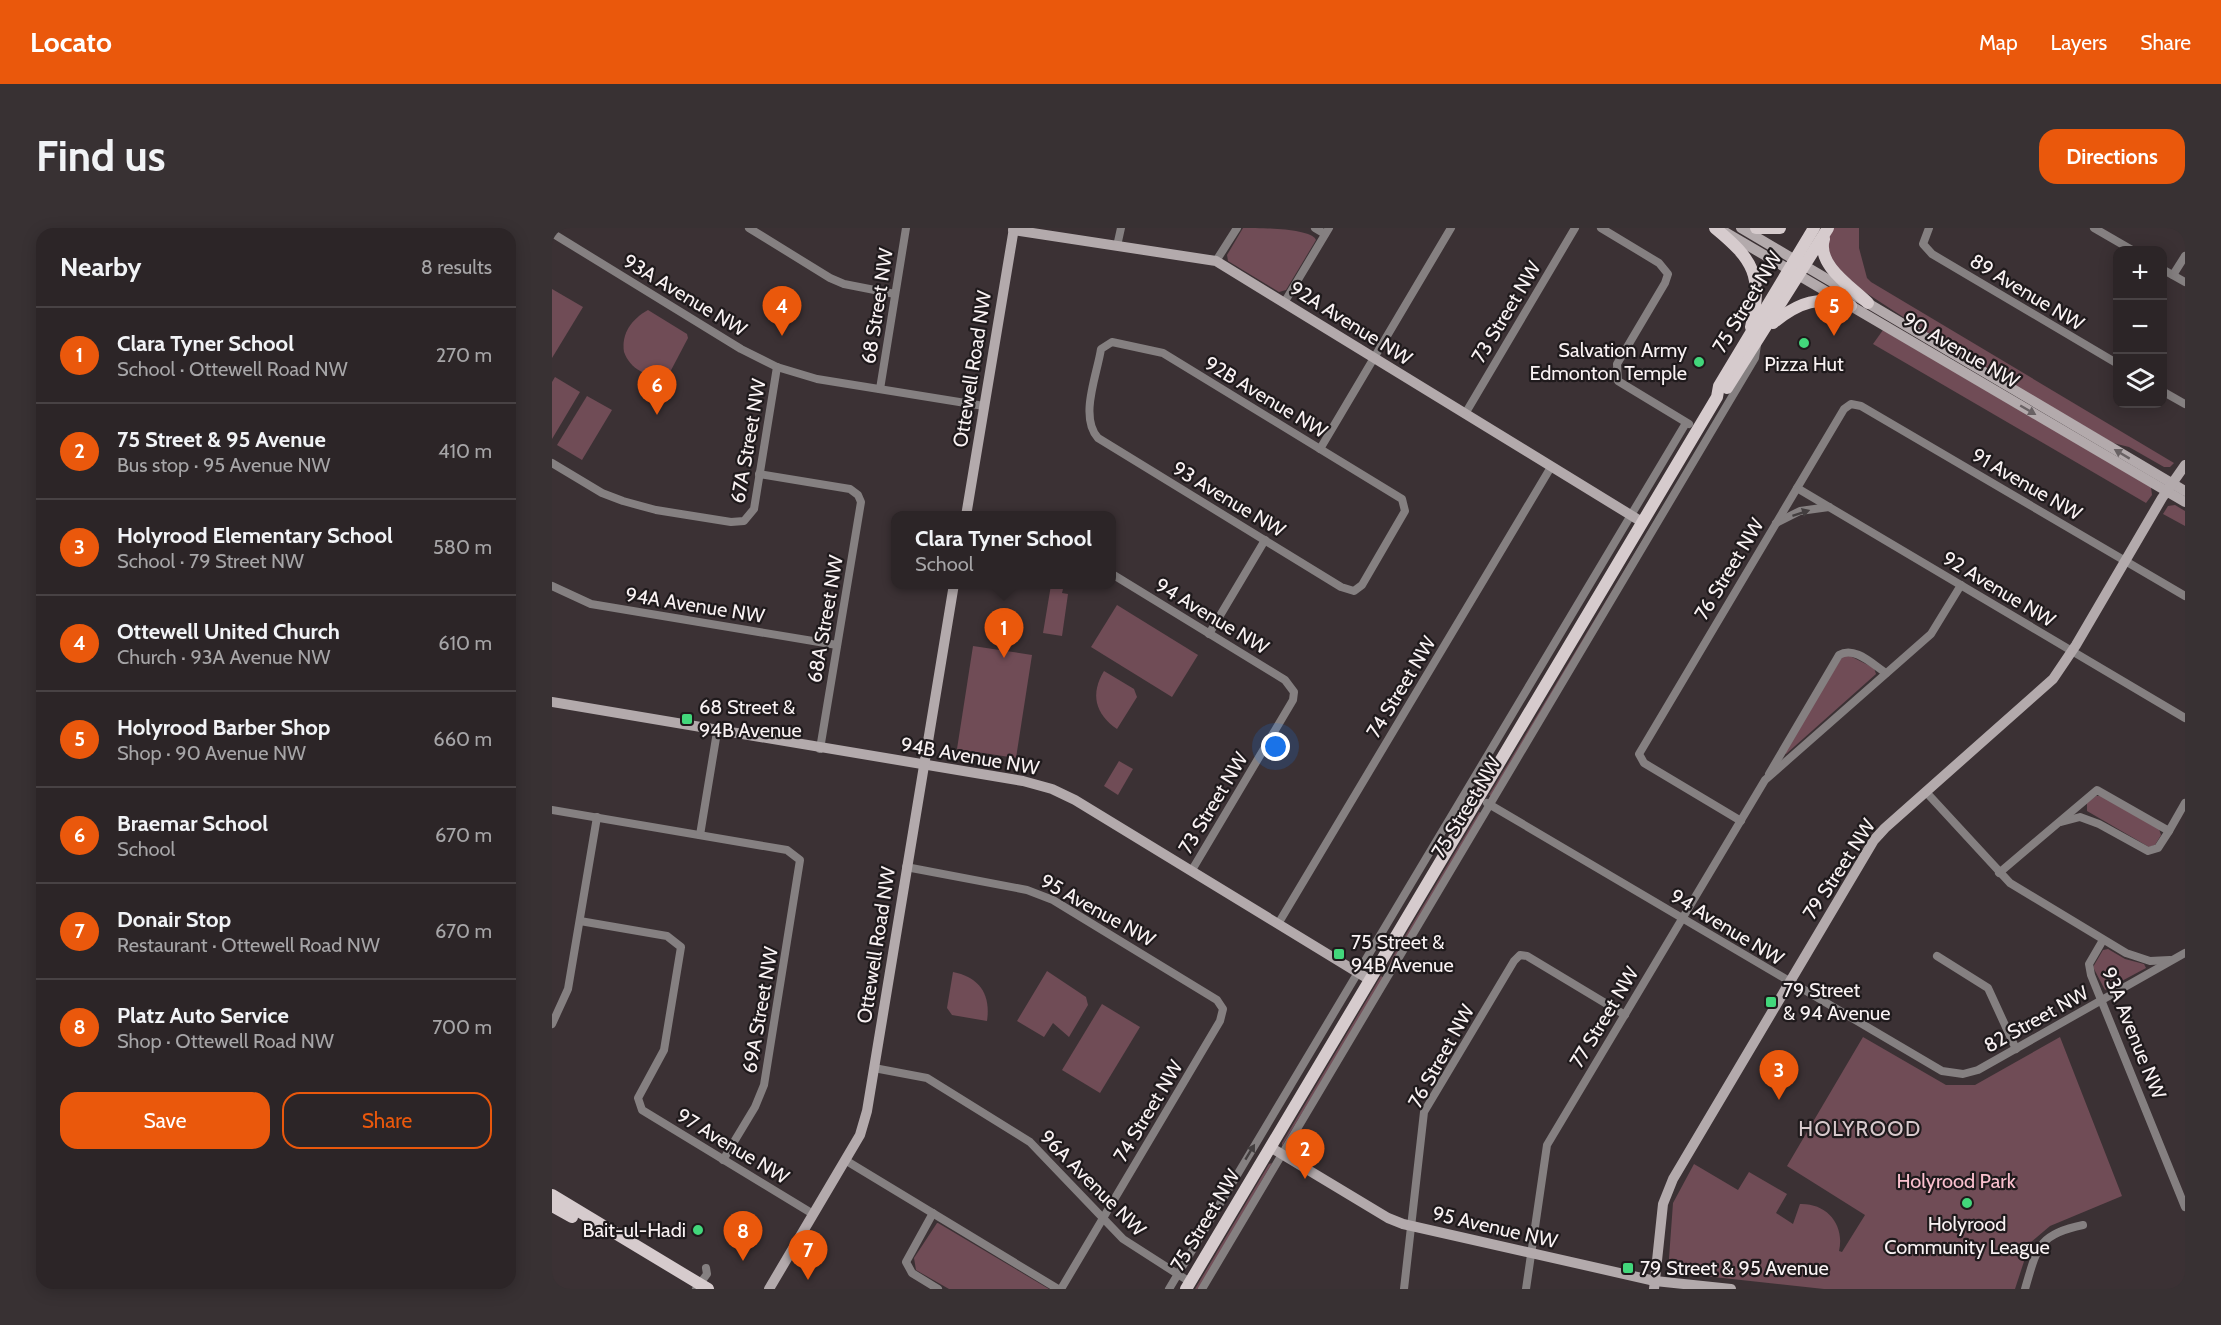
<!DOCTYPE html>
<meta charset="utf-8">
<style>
:root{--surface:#2c2527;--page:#383133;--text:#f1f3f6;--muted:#a6a5a7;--line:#484244;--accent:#ea580c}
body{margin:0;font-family:Cabin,sans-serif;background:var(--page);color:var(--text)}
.controls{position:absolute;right:18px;top:18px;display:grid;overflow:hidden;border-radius:12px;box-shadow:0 3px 15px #0003}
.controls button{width:54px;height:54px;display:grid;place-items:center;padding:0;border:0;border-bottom:2px solid var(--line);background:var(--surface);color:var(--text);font:30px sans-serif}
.you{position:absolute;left:724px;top:519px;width:21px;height:21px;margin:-15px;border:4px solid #fff;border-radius:50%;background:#1a73e8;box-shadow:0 0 0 9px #1a73e833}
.badge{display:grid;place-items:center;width:39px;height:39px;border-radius:50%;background:var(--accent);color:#fff;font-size:20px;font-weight:700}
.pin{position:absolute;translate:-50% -50px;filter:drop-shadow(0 2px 3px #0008)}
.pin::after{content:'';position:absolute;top:32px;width:21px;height:18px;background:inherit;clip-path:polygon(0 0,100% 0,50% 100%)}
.popup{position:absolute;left:339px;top:283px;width:225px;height:78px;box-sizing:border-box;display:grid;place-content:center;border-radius:12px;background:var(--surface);filter:drop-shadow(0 2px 4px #0005);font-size:20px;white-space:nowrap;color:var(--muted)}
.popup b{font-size:22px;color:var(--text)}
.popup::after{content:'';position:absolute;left:50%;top:100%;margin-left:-12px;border:12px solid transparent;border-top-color:var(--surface)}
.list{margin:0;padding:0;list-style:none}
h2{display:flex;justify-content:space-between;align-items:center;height:78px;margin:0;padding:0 24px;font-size:26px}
h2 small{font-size:20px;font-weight:400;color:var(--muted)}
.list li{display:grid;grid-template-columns:39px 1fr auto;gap:18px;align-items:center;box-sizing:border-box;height:96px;padding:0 24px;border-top:2px solid var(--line)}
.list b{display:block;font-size:22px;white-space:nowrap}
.list p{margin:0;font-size:20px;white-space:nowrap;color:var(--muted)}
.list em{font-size:20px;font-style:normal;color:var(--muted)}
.actions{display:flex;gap:12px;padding:18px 24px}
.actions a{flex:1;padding:14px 0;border:2px solid var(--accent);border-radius:18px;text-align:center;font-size:21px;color:var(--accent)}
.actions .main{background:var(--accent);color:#fff}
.icon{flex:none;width:33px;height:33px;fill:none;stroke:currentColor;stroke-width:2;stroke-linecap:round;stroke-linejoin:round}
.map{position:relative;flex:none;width:1633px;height:1061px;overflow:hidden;border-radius:18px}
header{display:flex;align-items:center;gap:36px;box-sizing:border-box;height:84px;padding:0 30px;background:var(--accent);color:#fff}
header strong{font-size:28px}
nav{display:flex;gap:33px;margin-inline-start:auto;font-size:21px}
.intro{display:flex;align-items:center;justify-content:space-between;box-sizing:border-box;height:144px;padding:0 36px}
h1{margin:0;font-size:42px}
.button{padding:15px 27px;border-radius:18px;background:var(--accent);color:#fff;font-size:21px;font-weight:700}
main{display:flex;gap:36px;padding:0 36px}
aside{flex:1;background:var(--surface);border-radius:18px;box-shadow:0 3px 15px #0003}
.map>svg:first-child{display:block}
</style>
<header>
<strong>Locato</strong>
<nav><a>Map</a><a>Layers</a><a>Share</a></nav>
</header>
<div class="intro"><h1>Find us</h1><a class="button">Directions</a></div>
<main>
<aside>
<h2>Nearby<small>8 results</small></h2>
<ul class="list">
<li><span class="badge">1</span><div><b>Clara Tyner School</b><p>School · Ottewell Road NW</p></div><em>270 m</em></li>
<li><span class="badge">2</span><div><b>75 Street &amp; 95 Avenue</b><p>Bus stop · 95 Avenue NW</p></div><em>410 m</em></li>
<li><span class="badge">3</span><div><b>Holyrood Elementary School</b><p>School · 79 Street NW</p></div><em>580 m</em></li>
<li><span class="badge">4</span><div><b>Ottewell United Church</b><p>Church · 93A Avenue NW</p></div><em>610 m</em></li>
<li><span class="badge">5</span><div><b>Holyrood Barber Shop</b><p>Shop · 90 Avenue NW</p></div><em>660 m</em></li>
<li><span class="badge">6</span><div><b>Braemar School</b><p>School</p></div><em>670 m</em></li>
<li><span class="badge">7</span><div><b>Donair Stop</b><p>Restaurant · Ottewell Road NW</p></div><em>670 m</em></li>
<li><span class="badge">8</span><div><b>Platz Auto Service</b><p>Shop · Ottewell Road NW</p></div><em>700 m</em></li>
</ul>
<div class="actions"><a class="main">Save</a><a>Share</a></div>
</aside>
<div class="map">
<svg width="1633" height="1061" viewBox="0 0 1633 1061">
<rect width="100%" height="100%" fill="#3b3134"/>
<!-- green -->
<g fill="#704c56">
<path d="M691,0c17,0 68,0 73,12l-30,50 -7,2 -51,-31 -1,-6z"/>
<polygon points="1282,0 1307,0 1307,20 1315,50 1319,54 1622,235 1618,239 1612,239 1577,219 1561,215 1402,122 1302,57 1277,33 1274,14"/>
<polygon points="0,61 31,79 0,130"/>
<path d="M96,82l39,24 1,4 -20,38c-18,2 -37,-5 -44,-24 -3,-19 8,-33 24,-42z"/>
<polygon points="1331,102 1599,259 1600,267 1594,275 1321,116"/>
<polygon points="3,149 28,164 0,211 0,154"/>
<polygon points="1179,165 939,569 937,567"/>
<polygon points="35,168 60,182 30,232 5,217"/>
<polygon points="1623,277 1633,283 1633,298 1611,286 1616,278"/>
<polygon points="499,357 512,357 510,365 516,366 510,408 491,405"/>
<polygon points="565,377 646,427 620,469 539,419"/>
<polygon points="421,418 480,427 464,530 405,521"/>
<polygon points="1296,427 1322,440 1324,446 1234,526 1232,525 1290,429"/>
<path d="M552,443l30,18 3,8 -20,32c-22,-15 -27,-35 -13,-58z"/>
<polygon points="567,533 581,541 566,567 552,558"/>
<polygon points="1544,568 1550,568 1607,601 1609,607 1603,617 1597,619 1535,583 1535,575"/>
<polygon points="927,584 929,585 834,746 840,730"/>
<polygon points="1556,721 1573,731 1592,736 1594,740 1553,762 1541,739 1551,722"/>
<polygon points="495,743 534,769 536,777 517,809 501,795 492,809 465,793"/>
<path d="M401,744c26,5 38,22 34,49l-35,-6 -5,-7z"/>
<polygon points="829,748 832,750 730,918 730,915"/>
<polygon points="550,776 588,799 548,865 510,842"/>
<path d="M1311,809l83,48h29l85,-48 62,159 -72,30 -20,17 -15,46h-191l-156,-17 5,-69 21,-39 44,26 11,-18 38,22 -11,19 17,11 7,-20c27,-1 45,21 39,47l3,1 23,-37 -78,-49z"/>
<polygon points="720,935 647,1061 643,1061 717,936"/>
<polygon points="385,995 386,995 497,1061 397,1061 364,1042 362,1030"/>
</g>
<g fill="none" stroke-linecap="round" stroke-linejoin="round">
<!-- street -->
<g stroke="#858081" stroke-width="8">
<polyline points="197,0 278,50 292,56 343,66"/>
<polyline points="763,0 773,6"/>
<polyline points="1049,0 1107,35 1116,46 1113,55 1065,136 1066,153 1137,196"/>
<polyline points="1377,0 1371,16 1380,26 1566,136"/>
<polyline points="1542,0 1580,22"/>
<polyline points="0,5 189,121 225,139 265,151 432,178"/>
<polyline points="565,18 569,0"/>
<polyline points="664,33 685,0"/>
<polyline points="1610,41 1633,54"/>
<polyline points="1621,47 1633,28"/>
<polyline points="732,75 777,0"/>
<path d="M560,114l51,11 239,146 3,12 -43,74 -8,6 -13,-4 -243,-149c-19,-21 -1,-63 3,-89z"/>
<polyline points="328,161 354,0"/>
<polyline points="1610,163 1633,176"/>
<polyline points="913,186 1023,0"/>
<polyline points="768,221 899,0"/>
<polyline points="0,235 50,265 71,273 104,282 179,294 192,293 202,281 225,139"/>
<polyline points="207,246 298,261 306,267 309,274 268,521"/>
<polyline points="1245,260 1633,490"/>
<polyline points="1224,295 1248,283 1277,279"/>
<polyline points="560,346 733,452 742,464 741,472 640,642"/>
<polyline points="0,358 39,376 285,417"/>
<polyline points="657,406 713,312"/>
<path d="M1217,546l70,-119c16,-9 33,9 47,18"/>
<polyline points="1374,564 1458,655 1574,725 1598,733 1618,732"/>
<polyline points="935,575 1390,843 1411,846 1426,842 1633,725"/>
<polyline points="0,582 235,622 248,632 212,857 203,879 171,932"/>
<polyline points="1189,593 1092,535 1087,526 1292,181 1299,176 1309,178 1633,368"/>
<polyline points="1509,594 1528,589 1547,596 1596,623 1606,620 1617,603"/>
<polyline points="148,607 165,504"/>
<polyline points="354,639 475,662 501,672 665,772 671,781 668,793 509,1061"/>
<polyline points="1447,645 1545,562 1617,603 1633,575"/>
<polyline points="28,693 115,708 129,719 112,822 86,870 90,882 261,986"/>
<polyline points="726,696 999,239"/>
<polyline points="1551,712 1537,736 1539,747 1633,979"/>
<polyline points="1385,728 1436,760 1464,821"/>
<polyline points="0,796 16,761 45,589"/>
<polyline points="322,840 375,850 478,914 571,1011 638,1054"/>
<polyline points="293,932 506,1061"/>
<polyline points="381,985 354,1034 360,1045 386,1061"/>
<polyline points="144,1061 155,1046 154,1040"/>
<polyline points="617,1061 1134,195"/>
<polyline points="650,1061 1203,130 1205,117"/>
<polyline points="852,1061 872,884 962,733 968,727 975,728 1073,787"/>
<polyline points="974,1061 995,917 1213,552 1379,406 1409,357"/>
<path d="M1473,1061c12,-41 13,-55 58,-64"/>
</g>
<!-- secondary -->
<g stroke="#b3aaac" stroke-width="10">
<polyline points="1189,0 1633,263"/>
<polyline points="461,2 664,33 1090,294"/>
<polyline points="1173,4 1633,274"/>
<polyline points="414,288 462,0"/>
<polyline points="0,474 471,553 500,561 523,572 818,752"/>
<polyline points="718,919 836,990 851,996 1103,1053 1179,1061"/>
<polyline points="217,1061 308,907 315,883 402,356"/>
<polyline points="1102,1061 1111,976 1121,951 1322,612 1333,600 1501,451 1524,417 1610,270 1633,237"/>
</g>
<!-- primary -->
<g stroke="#d6cbcd" stroke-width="12">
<path d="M1163,0c39,32 48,48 36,99"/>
<polyline points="1204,0 1228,0"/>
<path d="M1272,11c-8,26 28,48 44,64"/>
<path d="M1221,95c26,-21 46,-28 78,-17"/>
<polyline points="1175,160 1276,0"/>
<polyline points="0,967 156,1061"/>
<polyline points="0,978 20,989"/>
<polyline points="634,1061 1165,169 1167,158 1262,0"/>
</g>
</g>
<!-- one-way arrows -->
<defs><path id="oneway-solid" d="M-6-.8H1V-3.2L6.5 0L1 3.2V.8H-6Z" transform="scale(1.5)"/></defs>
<g fill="#696264">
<use href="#oneway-solid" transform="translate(1476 182) rotate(30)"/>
<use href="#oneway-solid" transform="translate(1570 226) rotate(-149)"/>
</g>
<g fill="#433e3f">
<use href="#oneway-solid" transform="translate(1249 285) rotate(-18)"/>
<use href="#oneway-solid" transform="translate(698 924) rotate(-59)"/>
</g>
<!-- markers -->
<g fill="#42d77b" stroke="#1f1a1c" stroke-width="2">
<circle cx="1252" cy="115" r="6"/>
<circle cx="1147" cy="134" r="6"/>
<rect x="129" y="485" width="12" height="12" rx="3"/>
<rect x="781" y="720" width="12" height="12" rx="3"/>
<rect x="1213" y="768" width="12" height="12" rx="3"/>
<circle cx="1415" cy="975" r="6"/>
<circle cx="146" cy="1002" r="6"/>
<rect x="1070" y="1034" width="12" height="12" rx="3"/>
</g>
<g text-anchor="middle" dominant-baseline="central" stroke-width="4.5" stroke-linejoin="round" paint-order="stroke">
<!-- street labels -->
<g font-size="20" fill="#f9f2f3" stroke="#1f1a1c">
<text transform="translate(1475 64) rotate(31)">89 Avenue NW</text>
<text transform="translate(133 67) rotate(31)">93A Avenue NW</text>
<text transform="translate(1195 74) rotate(-59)">75 Street NW</text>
<text transform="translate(325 78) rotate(-81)">68 Street NW</text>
<text transform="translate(954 84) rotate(-59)">73 Street NW</text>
<text transform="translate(799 95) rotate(32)">92A Avenue NW</text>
<text transform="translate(1409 122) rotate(30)">90 Avenue NW</text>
<text transform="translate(420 141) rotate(-81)">Ottewell Road NW</text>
<text transform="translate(714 169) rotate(31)">92B Avenue NW</text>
<text transform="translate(196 213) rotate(-80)">67A Street NW</text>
<text transform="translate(1475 256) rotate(30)">91 Avenue NW</text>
<text transform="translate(677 271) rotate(31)">93 Avenue NW</text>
<text transform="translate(1177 341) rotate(-59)">76 Street NW</text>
<text transform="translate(1447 361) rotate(31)">92 Avenue NW</text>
<text transform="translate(143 377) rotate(9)">94A Avenue NW</text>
<text transform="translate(660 388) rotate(31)">94 Avenue NW</text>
<text transform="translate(273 391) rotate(-80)">68A Street NW</text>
<text transform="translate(849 459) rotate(-59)">74 Street NW</text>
<text transform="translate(418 528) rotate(10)">94B Avenue NW</text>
<text transform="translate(661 575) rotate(-59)">73 Street NW</text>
<text transform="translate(914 579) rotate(-59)">75 Street NW</text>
<text transform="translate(1287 641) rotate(-57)">79 Street NW</text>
<text transform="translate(546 682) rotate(29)">95 Avenue NW</text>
<text transform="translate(1175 699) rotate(31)">94 Avenue NW</text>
<text transform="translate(324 717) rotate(-81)">Ottewell Road NW</text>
<text transform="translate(208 782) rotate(-80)">69A Street NW</text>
<text transform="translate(1052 789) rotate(-59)">77 Street NW</text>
<text transform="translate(1484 791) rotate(-29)">82 Street NW</text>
<text transform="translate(1582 805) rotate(68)">93A Avenue NW</text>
<text transform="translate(889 828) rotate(-61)">76 Street NW</text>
<text transform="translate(596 883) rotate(-59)">74 Street NW</text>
<text transform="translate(181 918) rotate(31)">97 Avenue NW</text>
<text transform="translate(541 955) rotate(45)">96A Avenue NW</text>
<text transform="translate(653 992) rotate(-59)">75 Street NW</text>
<text transform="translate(943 999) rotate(13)">95 Avenue NW</text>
</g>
<!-- poi labels -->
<g font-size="20" fill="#f9f2f3" stroke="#1f1a1c" text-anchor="start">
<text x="1135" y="122" text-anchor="end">Salvation Army<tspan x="1135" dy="23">Edmonton Temple</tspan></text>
<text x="1252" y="136" text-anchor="middle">Pizza Hut</text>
<text x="147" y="479">68 Street &amp;<tspan x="147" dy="23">94B Avenue</tspan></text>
<text x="799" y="714">75 Street &amp;<tspan x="799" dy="23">94B Avenue</tspan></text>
<text x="1231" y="762">79 Street<tspan x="1231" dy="23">&amp; 94 Avenue</tspan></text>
<text x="1415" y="996" text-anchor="middle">Holyrood<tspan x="1415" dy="23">Community League</tspan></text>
<text x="134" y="1002" text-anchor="end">Bait-ul-Hadi</text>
<text x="1088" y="1040">79 Street &amp; 95 Avenue</text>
</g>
<!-- park labels -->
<g font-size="20" fill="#fbc1cf" stroke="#1f1a1c">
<text x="1404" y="953">Holyrood Park</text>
</g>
<!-- neighbourhood labels -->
<g font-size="21" letter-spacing="1.5" fill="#d8cacd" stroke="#1f1a1c">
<text x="1308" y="900">HOLYROOD</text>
</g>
</g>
</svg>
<div class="controls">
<button>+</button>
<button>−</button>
<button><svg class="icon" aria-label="layers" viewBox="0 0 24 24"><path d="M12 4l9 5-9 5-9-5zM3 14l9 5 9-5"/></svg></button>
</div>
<div class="you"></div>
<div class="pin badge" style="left:452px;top:430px">1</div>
<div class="popup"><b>Clara Tyner School</b>School</div>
<div class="pin badge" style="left:753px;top:951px">2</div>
<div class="pin badge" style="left:1227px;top:872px">3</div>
<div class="pin badge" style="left:230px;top:108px">4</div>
<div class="pin badge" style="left:1282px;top:108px">5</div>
<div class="pin badge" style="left:105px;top:187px">6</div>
<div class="pin badge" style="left:256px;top:1052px">7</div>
<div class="pin badge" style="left:191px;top:1033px">8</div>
</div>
</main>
